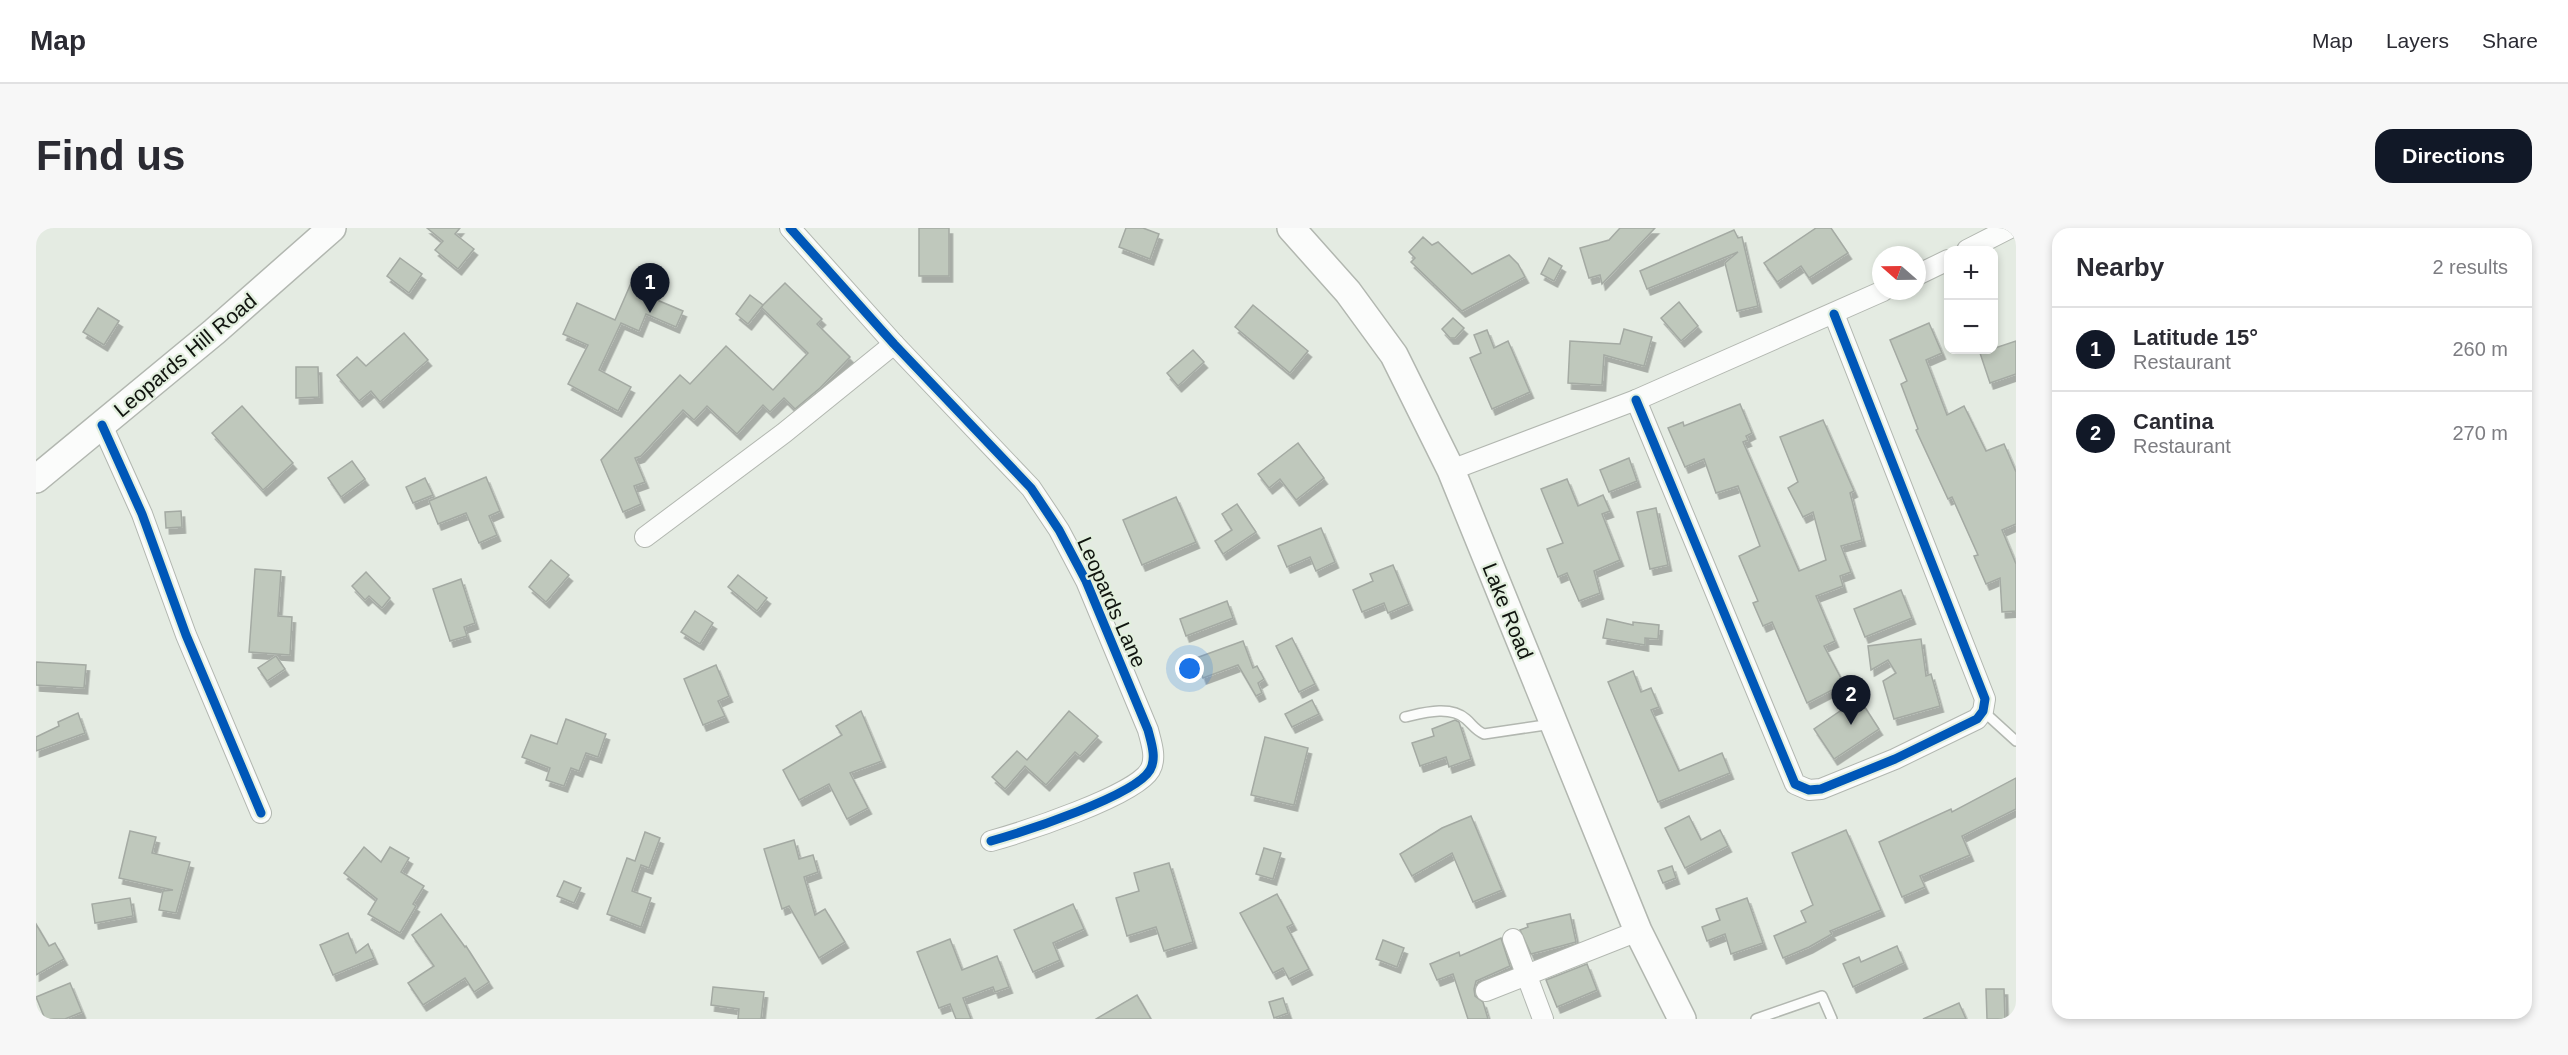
<!DOCTYPE html>
<meta charset="utf-8">
<style>
:root{--surface:#fff;--page:#f7f7f7;--text:#2b2b33;--muted:#7c7c81;--line:#e1e1e2;--accent:#111827}
body{margin:0;font-family:Arial,sans-serif;background:var(--page);color:var(--text)}
.controls{position:absolute;right:18px;top:18px;display:grid;overflow:hidden;border-radius:12px;box-shadow:0 3px 9px #0003}
.controls button{width:54px;height:54px;display:grid;place-items:center;padding:0;border:0;border-bottom:2px solid var(--line);background:var(--surface);color:var(--text);font:30px sans-serif}
.compass{position:absolute;left:1836px;top:18px;width:54px;height:54px;border-radius:50%;background:var(--surface);box-shadow:0 3px 9px #0003;rotate:290deg}
.you{position:absolute;left:1154px;top:441px;width:21px;height:21px;margin:-15px;border:4px solid #fff;border-radius:50%;background:#1a73e8;box-shadow:0 0 0 9px #1a73e833}
.badge{display:grid;place-items:center;width:39px;height:39px;border-radius:50%;background:var(--accent);color:#fff;font-size:20px;font-weight:700}
.pin{position:absolute;translate:-50% -50px;filter:drop-shadow(0 2px 3px #0008)}
.pin::after{content:'';position:absolute;top:32px;width:21px;height:18px;background:inherit;clip-path:polygon(0 0,100% 0,50% 100%)}
.list{margin:0;padding:0;list-style:none}
h2{display:flex;justify-content:space-between;align-items:center;height:78px;margin:0;padding:0 24px;font-size:26px}
h2 small{font-size:20px;font-weight:400;color:var(--muted)}
.list li{display:grid;grid-template-columns:39px 1fr auto;gap:18px;align-items:center;box-sizing:border-box;height:84px;padding:0 24px;border-top:2px solid var(--line)}
.list b{display:block;font-size:22px;white-space:nowrap}
.list p{margin:0;font-size:20px;white-space:nowrap;color:var(--muted)}
.list em{font-size:20px;font-style:normal;color:var(--muted)}
.map{position:relative;flex:none;width:1980px;height:791px;overflow:hidden;border-radius:18px}
header{display:flex;align-items:center;gap:36px;box-sizing:border-box;height:84px;padding:0 30px;background:var(--surface);border-bottom:2px solid var(--line)}
header strong{font-size:28px}
nav{display:flex;gap:33px;margin-inline-start:auto;font-size:21px}
.intro{display:flex;align-items:center;justify-content:space-between;box-sizing:border-box;height:144px;padding:0 36px}
h1{margin:0;font-size:42px}
.button{padding:15px 27px;border-radius:18px;background:var(--accent);color:#fff;font-size:21px;font-weight:700}
main{display:flex;gap:36px;padding:0 36px}
aside{flex:1;background:var(--surface);border-radius:18px;box-shadow:0 3px 9px #0003}
.map>svg:first-child{display:block}
</style>
<header>
<strong>Map</strong>
<nav><a>Map</a><a>Layers</a><a>Share</a></nav>
</header>
<div class="intro"><h1>Find us</h1><a class="button">Directions</a></div>
<main>
<div class="map">
<svg width="1980" height="791" viewBox="0 0 1980 791">
<defs>
<filter id="shadow"><feDropShadow dx="3.5" dy="6" stdDeviation="0" flood-color="#0004"/></filter>
</defs>
<rect width="100%" height="100%" fill="#e4ebe2"/>
<!-- building -->
<g fill="#bfc8bc" stroke="#a4aaa3" stroke-width="1.5" filter="url(#shadow)">
<polygon points="391,0 424,0 419,6 438,21 422,41 399,22 407,13"/>
<rect x="883" y="0" width="30" height="48"/>
<polygon points="1090,0 1107,0 1123,6 1114,31 1083,19"/>
<polygon points="1584,0 1619,0 1566,56 1564,47 1553,50 1544,20 1573,12"/>
<polygon points="1780,0 1795,0 1812,25 1773,50 1765,38 1741,54 1728,35"/>
<polygon points="1698,2 1702,10 1706,9 1722,78 1701,83 1689,35 1702,24 1611,61 1604,43"/>
<polygon points="1387,9 1396,17 1402,14 1436,46 1473,27 1482,36 1489,49 1426,83 1375,34 1379,30 1373,24"/>
<polygon points="364,30 386,46 373,65 351,48"/>
<polygon points="1513,30 1526,38 1518,53 1505,46"/>
<polygon points="599,46 620,55 614,69 647,83 640,99 610,86 603,103 585,95 563,142 595,159 582,183 532,156 552,117 527,106 541,75 579,92"/>
<polygon points="749,55 786,91 781,96 814,129 784,160 759,181 748,170 734,184 727,177 701,206 671,178 658,192 647,182 605,228 599,230 609,254 598,258 605,276 587,284 565,232 644,147 654,156 690,118 737,162 772,125 725,79"/>
<polygon points="714,67 727,77 712,96 700,86"/>
<polygon points="1643,74 1662,98 1645,113 1625,90"/>
<polygon points="1217,77 1272,123 1254,145 1199,99"/>
<polygon points="62,80 83,93 68,117 47,104"/>
<polygon points="1417,90 1428,100 1419,110 1414,110 1406,101"/>
<polygon points="1893,95 1906,125 1890,132 1911,187 1928,178 1950,223 1968,216 1980,244 1980,296 1966,302 1980,336 1980,383 1966,384 1964,350 1950,356 1938,328 1942,327 1916,269 1912,271 1880,202 1882,201 1865,156 1871,153 1854,112"/>
<polygon points="1588,101 1616,109 1608,138 1568,127 1566,157 1532,155 1534,113 1584,116"/>
<polygon points="1451,102 1458,120 1472,113 1494,164 1456,181 1434,130 1445,125 1438,107"/>
<polygon points="368,105 392,132 344,174 335,163 323,173 301,147 321,129 330,138"/>
<polygon points="1980,113 1980,146 1954,155 1944,125"/>
<polygon points="1157,122 1168,134 1142,158 1131,145"/>
<polygon points="260,139 282,139 283,169 260,170"/>
<polygon points="1704,176 1716,205 1710,208 1712,212 1707,214 1763,343 1790,332 1777,284 1767,289 1752,260 1762,254 1744,209 1787,192 1818,263 1814,265 1826,312 1805,318 1815,344 1804,348 1807,358 1780,368 1799,413 1788,418 1808,456 1771,475 1736,394 1727,398 1717,375 1722,373 1703,328 1724,318 1702,258 1680,265 1668,231 1649,239 1632,200 1647,194 1648,198"/>
<polygon points="206,178 257,235 227,262 176,205"/>
<polygon points="1262,215 1288,250 1260,272 1244,251 1233,260 1222,246"/>
<polygon points="1593,230 1601,253 1573,264 1564,242"/>
<polygon points="316,233 329,251 305,269 292,250"/>
<polygon points="450,249 464,283 453,288 461,307 443,315 430,285 402,296 393,273"/>
<polygon points="389,250 397,267 377,275 370,259"/>
<polygon points="1531,251 1542,278 1567,267 1574,283 1566,286 1584,332 1558,343 1564,365 1543,373 1531,345 1522,349 1511,321 1527,315 1505,261"/>
<polygon points="1140,269 1160,314 1106,337 1087,292"/>
<polygon points="1201,276 1220,304 1187,326 1179,313 1196,302 1186,286"/>
<polygon points="1620,280 1632,337 1614,341 1601,284"/>
<polygon points="145,283 146,299 130,300 129,284"/>
<polygon points="1285,300 1299,334 1280,343 1274,329 1251,339 1242,318"/>
<polygon points="515,332 533,347 510,374 493,359"/>
<polygon points="1357,337 1373,376 1352,385 1348,375 1326,384 1317,362 1337,353 1334,346"/>
<polygon points="219,341 245,343 242,388 256,389 254,427 213,424"/>
<polygon points="330,344 354,370 346,380 333,368 329,372 316,358"/>
<polygon points="702,347 731,370 721,383 692,359"/>
<polygon points="425,351 439,395 428,399 431,408 414,413 397,361"/>
<polygon points="1865,362 1876,390 1829,409 1818,381"/>
<polygon points="1191,373 1197,390 1150,408 1144,391"/>
<polygon points="659,383 677,395 664,416 645,404"/>
<polygon points="1571,391 1597,397 1597,394 1623,397 1622,411 1609,410 1609,417 1567,410"/>
<polygon points="1256,410 1279,456 1263,464 1240,418"/>
<polygon points="1885,411 1890,448 1895,446 1904,478 1858,491 1847,453 1860,445 1852,432 1835,442 1832,418"/>
<polygon points="1207,413 1217,440 1221,438 1228,451 1222,455 1226,465 1220,468 1202,437 1167,450 1160,430"/>
<polygon points="240,428 249,441 231,453 222,440"/>
<polygon points="0,434 50,437 48,460 0,457"/>
<polygon points="680,437 693,468 682,473 689,488 667,497 648,451"/>
<polygon points="1597,443 1605,464 1615,460 1623,479 1615,482 1643,543 1686,525 1694,545 1622,574 1572,454"/>
<polygon points="1823,470 1843,501 1798,531 1778,501"/>
<polygon points="1276,472 1283,486 1256,499 1249,486"/>
<polygon points="825,483 846,533 814,545 832,580 811,591 793,556 763,572 747,542 806,507 800,498"/>
<polygon points="1033,483 1062,508 1044,528 1039,524 1010,557 989,538 969,561 956,549 981,523 991,532"/>
<polygon points="42,485 49,505 0,523 0,509 23,498 22,494"/>
<polygon points="530,491 570,506 562,529 550,525 543,543 535,540 528,558 510,552 514,540 486,529 495,507 521,516"/>
<polygon points="1419,492 1423,494 1435,531 1413,539 1410,529 1384,538 1376,515 1398,508 1396,501"/>
<polygon points="1229,509 1272,520 1258,577 1215,567"/>
<polygon points="1980,550 1980,581 1926,608 1934,627 1884,648 1889,659 1866,669 1843,614 1915,581 1916,584"/>
<polygon points="1435,588 1466,662 1437,674 1416,625 1376,648 1364,626 1406,600"/>
<polygon points="1653,588 1665,612 1684,602 1692,618 1649,640 1629,600"/>
<polygon points="1810,602 1845,682 1794,703 1796,706 1773,719 1747,730 1738,708 1770,694 1765,683 1777,677 1756,625"/>
<polygon points="94,603 120,609 116,625 154,634 140,685 123,682 127,663 137,662 83,650"/>
<polygon points="609,604 624,610 613,640 605,637 596,663 615,670 605,699 571,686 591,630 599,633"/>
<polygon points="758,612 763,631 777,627 782,644 768,649 779,687 789,681 809,714 783,730 753,678 746,681 728,621"/>
<polygon points="328,619 345,634 354,619 373,630 365,644 388,658 377,676 380,678 364,705 332,686 341,671 308,645"/>
<polygon points="1228,620 1245,625 1237,651 1220,646"/>
<polygon points="1133,635 1157,714 1128,723 1120,699 1091,708 1080,670 1103,663 1098,645"/>
<polygon points="1636,638 1640,650 1627,655 1622,643"/>
<polygon points="528,653 545,660 538,675 521,668"/>
<polygon points="1241,666 1257,696 1251,699 1273,741 1253,751 1247,740 1237,745 1204,685"/>
<polygon points="94,670 97,688 59,695 56,676"/>
<polygon points="1711,670 1727,715 1695,726 1689,706 1671,713 1666,699 1684,692 1680,681"/>
<polygon points="1037,676 1048,701 1017,715 1024,732 997,744 978,702"/>
<polygon points="405,686 429,719 430,718 453,754 438,764 429,750 387,777 372,755 398,738 376,707"/>
<polygon points="1534,686 1540,714 1495,726 1484,702 1492,699 1491,696"/>
<polygon points="0,696 13,718 19,715 28,731 0,747"/>
<polygon points="312,705 320,725 332,716 338,730 297,747 284,717"/>
<polygon points="1465,710 1474,738 1440,753 1438,761 1439,768 1447,774 1452,791 1432,791 1417,746 1401,752 1394,736 1423,724 1424,728"/>
<polygon points="914,711 926,742 961,728 973,759 959,764 957,759 927,770 935,791 920,791 914,776 903,780 881,724"/>
<polygon points="1347,712 1368,720 1361,739 1340,731"/>
<polygon points="1861,718 1868,735 1817,759 1807,736 1823,729 1825,734"/>
<polygon points="1551,736 1561,762 1521,779 1510,752"/>
<polygon points="34,755 46,784 29,791 9,791 0,769"/>
<polygon points="677,759 728,764 725,791 702,791 703,781 675,777"/>
<polygon points="1950,761 1968,761 1969,791 1951,791"/>
<polygon points="1101,767 1115,791 1060,791"/>
<polygon points="1247,770 1252,785 1238,790 1233,774"/>
<polygon points="1923,775 1930,791 1887,791"/>
</g>
<g fill="none" stroke-linecap="round" stroke-linejoin="round">
<!-- service casing -->
<g stroke="#b2b7b0" stroke-width="12">
<g id="service">
<polyline points="1947,483 1980,513"/>
<path d="M1369,489c18,-4 45,-12 61,2 7,6 9,11 18,15l68,-10"/>
<polyline points="1720,791 1786,768 1796,791"/>
</g>
</g>
<!-- minor casing -->
<g stroke="#b2b7b0" stroke-width="22">
<g id="minor">
<path d="M754,0l104,116 137,144 28,42 27,51 62,149c3,12 9,28 2,40 -15,26 -127,62 -159,71"/>
<polyline points="1931,22 1974,0"/>
<polyline points="1881,47 1912,32"/>
<polyline points="1600,172 1759,556 1773,562 1785,561 1859,531 1941,491 1947,483 1949,471 1798,86"/>
<polyline points="66,197 106,286 150,407 225,585"/>
<polyline points="1415,242 1600,172 1847,63"/>
<polyline points="609,309 748,205 858,116"/>
<polyline points="1477,711 1507,791"/>
<polyline points="1450,763 1602,703"/>
</g>
</g>
<!-- secondary casing -->
<g stroke="#b2b7b0" stroke-width="30">
<g id="secondary">
<polyline points="1255,0 1312,64 1358,127 1415,242 1602,703 1646,791"/>
<polyline points="0,251 178,104 296,0"/>
</g>
</g>
<!-- service -->
<use href="#service" stroke="#fbfcfb" stroke-width="9"/>
<!-- minor -->
<use href="#minor" stroke="#fbfcfb" stroke-width="20"/>
<!-- secondary -->
<use href="#secondary" stroke="#fbfcfb" stroke-width="27"/>
<!-- cycleway casing -->
<g stroke="#e2efde" stroke-width="13">
<g id="cycleway">
<path d="M754,0l104,116 137,144 28,42 27,51 62,149c3,12 9,28 2,40 -15,26 -127,62 -159,71"/>
<polyline points="1600,172 1759,556 1773,562 1785,561 1859,531 1941,491 1947,483 1949,471 1798,86"/>
<polyline points="66,197 106,286 150,407 225,585"/>
</g>
</g>
<!-- cycleway -->
<use href="#cycleway" stroke="#0057b8" stroke-width="9"/>
</g>
<g text-anchor="middle" dominant-baseline="central" stroke-width="4.5" stroke-linejoin="round" paint-order="stroke">
<!-- street labels -->
<g font-size="21" fill="#10140f" stroke="#e2efde">
<text transform="translate(149 127) rotate(-40)">Leopards Hill Road</text>
<text transform="translate(1076 374) rotate(66)">Leopards Lane</text>
<text transform="translate(1472 383) rotate(68)">Lake Road</text>
</g>
</g>
</svg>
<div class="controls">
<button>+</button>
<button>−</button>
</div>
<svg class="compass" viewBox="-18 -18 36 36"><path d="M0-13l5 13h-10z" fill="#e53935"/><path d="M0 13l5-13h-10z" fill="#7c7c81"/></svg>
<div class="you"></div>
<div class="pin badge" style="left:614px;top:85px">1</div>
<div class="pin badge" style="left:1815px;top:497px">2</div>
</div>
<aside>
<h2>Nearby<small>2 results</small></h2>
<ul class="list">
<li><span class="badge">1</span><div><b>Latitude 15°</b><p>Restaurant</p></div><em>260 m</em></li>
<li><span class="badge">2</span><div><b>Cantina</b><p>Restaurant</p></div><em>270 m</em></li>
</ul>
</aside>
</main>
